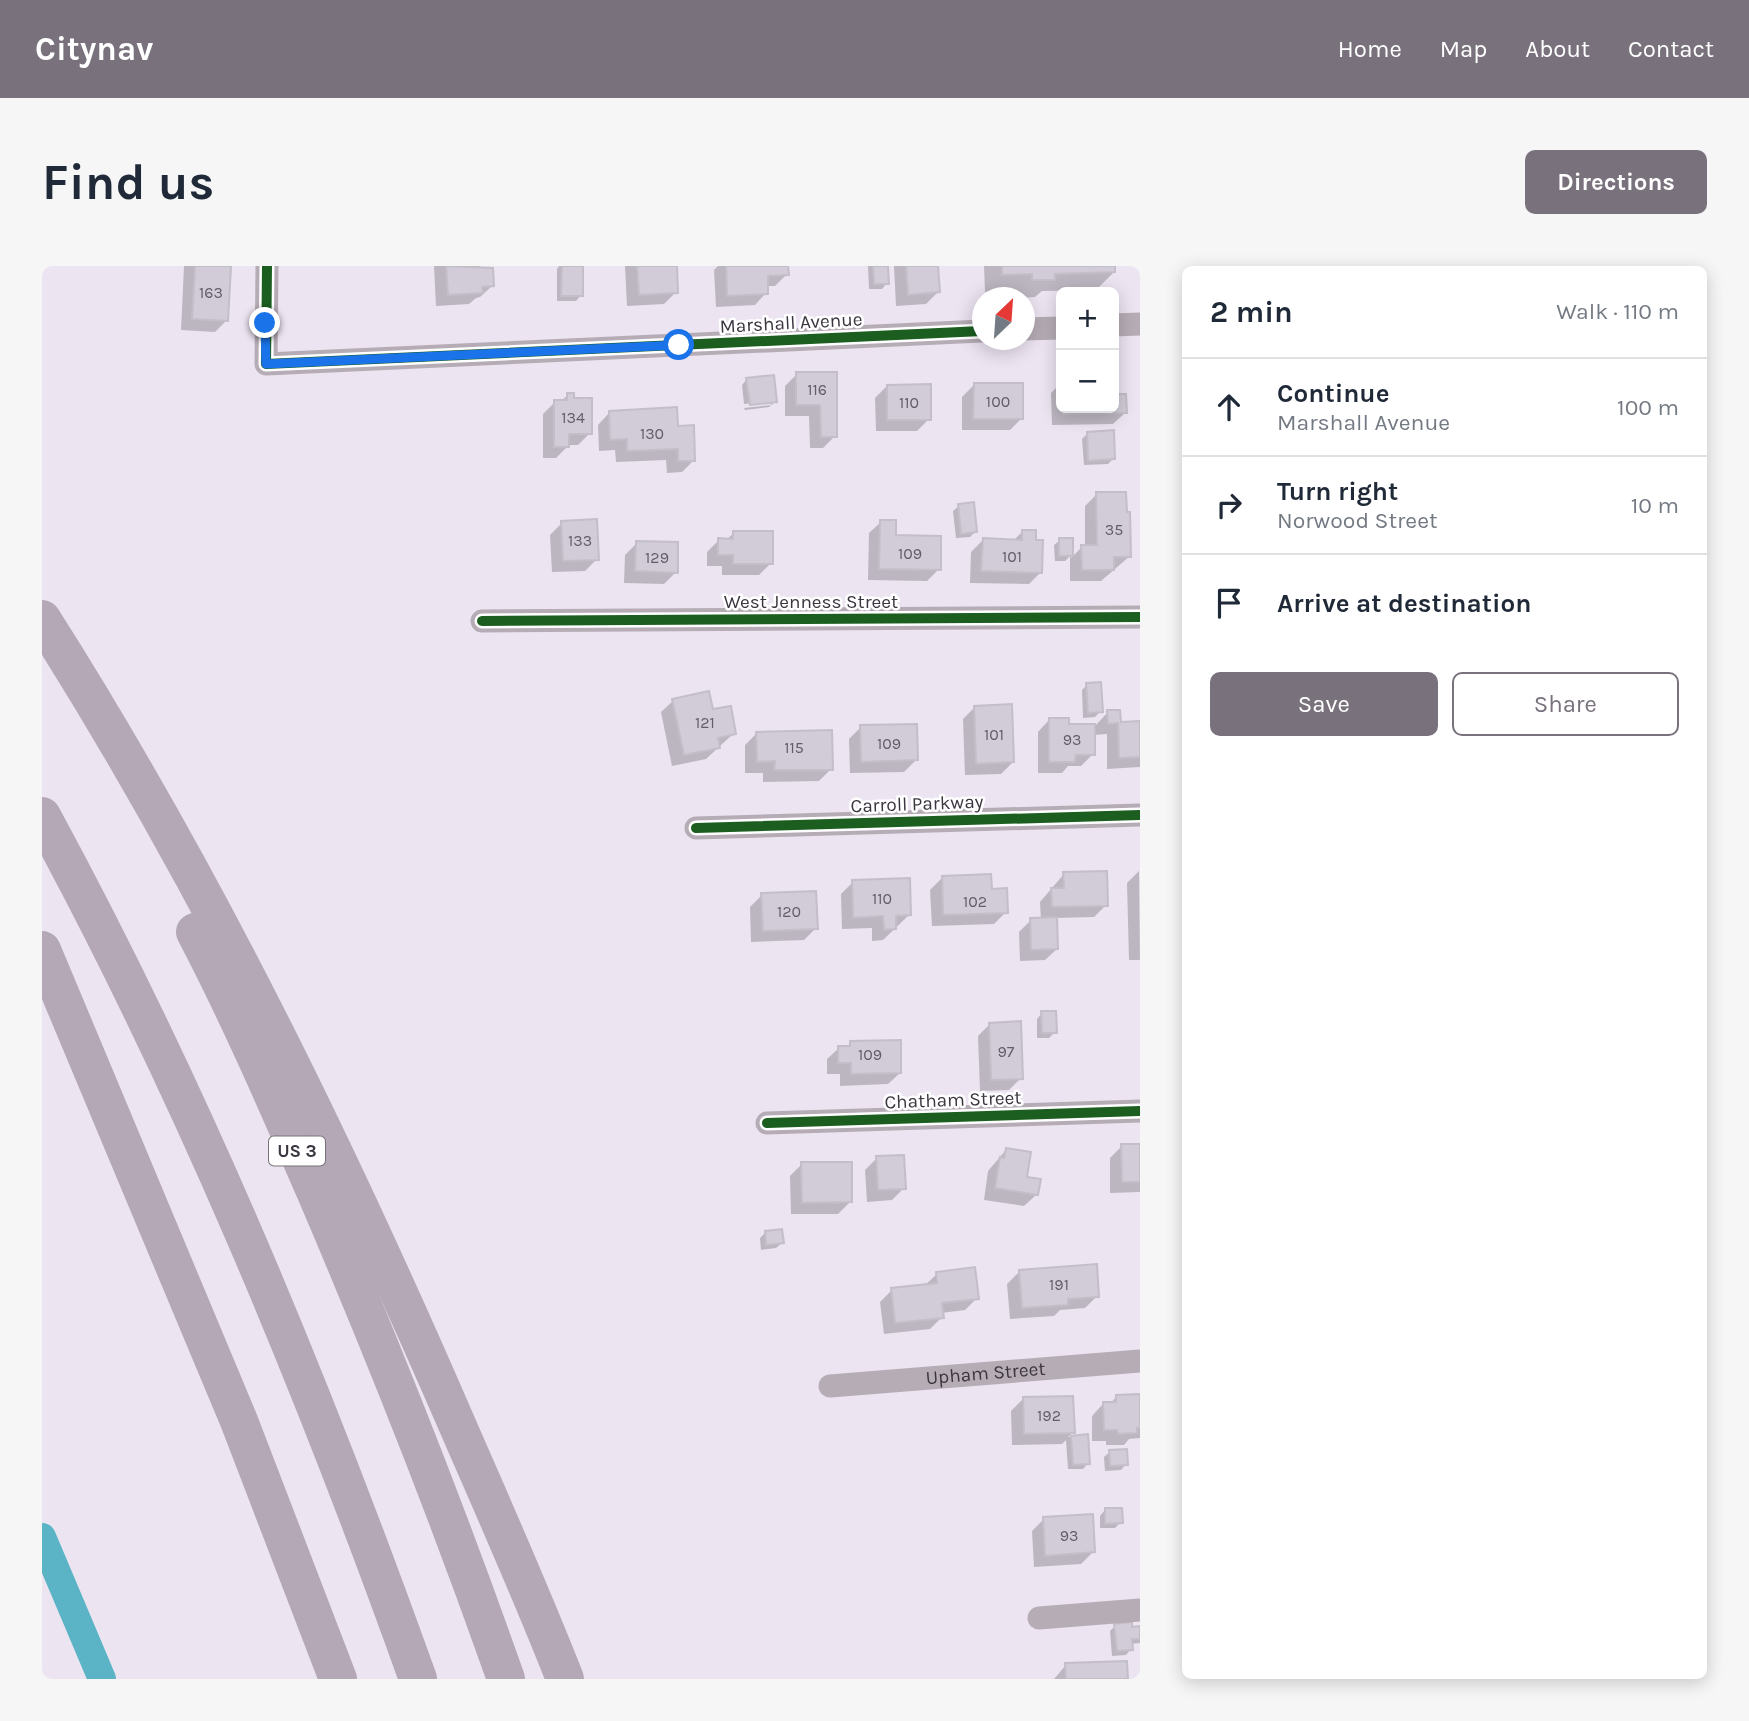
<!DOCTYPE html>
<meta charset="utf-8">
<style>
:root{--surface:#fff;--page:#f6f6f7;--text:#1f2937;--muted:#747a83;--line:#e0e1e3;--accent:#79727d}
body{margin:0;font-family:Karla,sans-serif;background:var(--page);color:var(--text)}
.controls{position:absolute;right:21px;top:21px;display:grid;overflow:hidden;border-radius:10px;box-shadow:0 4px 18px #0003}
.controls button{width:63px;height:63px;display:grid;place-items:center;padding:0;border:0;border-bottom:2px solid var(--line);background:var(--surface);color:var(--text);font:35px sans-serif}
.compass{position:absolute;left:930px;top:21px;width:63px;height:63px;border-radius:50%;background:var(--surface);box-shadow:0 4px 18px #0003;rotate:25deg}
.stop{position:absolute;width:21px;height:21px;margin:-16px;border:5px solid #1a73e8;border-radius:50%;background:#fff}
.stop.end{background:#1a73e8;border-color:#fff;box-shadow:0 2px 7px #0008}
.list{margin:0;padding:0;list-style:none}
h2{display:flex;justify-content:space-between;align-items:center;height:91px;margin:0;padding:0 28px;font-size:30px}
h2 small{font-size:23px;font-weight:400;color:var(--muted)}
.list li{display:grid;grid-template-columns:46px 1fr auto;gap:21px;align-items:center;box-sizing:border-box;height:98px;padding:0 28px;border-top:2px solid var(--line)}
.list b{display:block;font-size:26px;white-space:nowrap}
.list p{margin:0;font-size:23px;white-space:nowrap;color:var(--muted)}
.list em{font-size:23px;font-style:normal;color:var(--muted)}
.actions{display:flex;gap:14px;padding:21px 28px}
.actions a{flex:1;padding:16px 0;border:2px solid var(--accent);border-radius:10px;text-align:center;font-size:24px;color:var(--accent)}
.actions .main{background:var(--accent);color:#fff}
.icon{flex:none;width:38px;height:38px;fill:none;stroke:currentColor;stroke-width:2;stroke-linecap:round;stroke-linejoin:round}
.map{position:relative;flex:none;width:1098px;height:1413px;overflow:hidden;border-radius:10px}
header{display:flex;align-items:center;gap:42px;box-sizing:border-box;height:98px;padding:0 35px;background:var(--accent);color:#fff}
header strong{font-size:33px}
nav{display:flex;gap:38px;margin-inline-start:auto;font-size:24px}
.intro{display:flex;align-items:center;justify-content:space-between;box-sizing:border-box;height:168px;padding:0 42px}
h1{margin:0;font-size:49px}
.button{padding:18px 32px;border-radius:10px;background:var(--accent);color:#fff;font-size:24px;font-weight:700}
main{display:flex;gap:42px;padding:0 42px}
aside{flex:1;background:var(--surface);border-radius:10px;box-shadow:0 4px 18px #0003}
.map>svg:first-child{display:block}
</style>
<header>
<strong>Citynav</strong>
<nav><a>Home</a><a>Map</a><a>About</a><a>Contact</a></nav>
</header>
<div class="intro"><h1>Find us</h1><a class="button">Directions</a></div>
<main>
<div class="map">
<svg width="1098" height="1413" viewBox="0 0 1098 1413">
<rect width="100%" height="100%" fill="#ece4f1"/>
<!-- shadow -->
<g fill="#0003">
<polygon points="142,0 187,0 185,54 173,66 139,64"/>
<polygon points="392,0 438,0 438,4 450,20 438,31 434,32 427,38 394,40"/>
<polygon points="517,0 539,0 539,29 534,35 515,35 515,3"/>
<polygon points="583,0 633,0 634,26 622,38 585,40"/>
<polygon points="676,0 744,0 745,8 733,20 724,20 724,27 713,39 674,41 672,4"/>
<polygon points="826,0 844,0 845,17 840,23 827,23"/>
<polygon points="852,0 894,0 896,26 884,38 854,40"/>
<polygon points="942,0 1072,0 1072,6 1054,24 1000,25 993,31 973,32 973,25 943,26"/>
<polygon points="755,108 793,108 793,170 781,182 768,182 767,150 743,150 743,120"/>
<polygon points="705,113 733,136 727,141 703,144 702,142 729,139 729,135 702,138 700,119"/>
<polygon points="1019,117 1019,142 1072,142 1072,130 1083,130 1083,147 1071,158 1010,159 1009,127"/>
<polygon points="932,119 980,152 968,164 920,164 920,131"/>
<polygon points="845,120 887,153 875,165 834,165 833,132"/>
<polygon points="526,129 548,167 536,179 527,179 514,192 501,192 501,148 513,136 519,135"/>
<polygon points="567,147 634,162 652,194 640,206 625,207 624,194 574,196 573,184 557,185 556,159"/>
<polygon points="1046,167 1071,193 1066,198 1042,199 1040,173"/>
<polygon points="1055,228 1088,290 1059,315 1028,315 1028,290 1023,295 1013,295 1012,279 1018,274 1029,274 1029,292 1040,281 1043,281 1043,240"/>
<polygon points="917,240 934,265 928,271 914,272 911,245"/>
<polygon points="839,256 852,271 897,303 885,315 826,314 827,267"/>
<polygon points="520,257 555,293 543,305 510,306 508,269"/>
<polygon points="981,265 999,306 987,318 928,317 929,286 941,274 971,275"/>
<polygon points="692,267 729,297 717,309 680,309 680,300 665,300 665,286 677,274 684,274"/>
<polygon points="595,277 634,306 622,318 582,317 583,289"/>
<polygon points="1045,419 1059,445 1053,451 1041,452 1040,424"/>
<polygon points="631,435 669,446 692,467 664,493 630,500 619,446"/>
<polygon points="933,441 971,496 959,508 923,509 921,453"/>
<polygon points="1066,446 1077,458 1098,457 1098,501 1065,503 1065,468 1051,469 1051,488 1039,500 1026,500 1020,507 996,507 996,466 1007,454 1025,459 1054,459"/>
<polygon points="819,461 874,494 862,506 808,507 807,473"/>
<polygon points="715,467 789,503 777,515 721,516 721,507 703,507 703,479"/>
<polygon points="1097,605 1098,694 1087,694 1085,617"/>
<polygon points="1022,608 1064,639 1052,651 1013,652 1015,683 1003,694 978,695 977,666 989,654 999,654 998,636"/>
<polygon points="900,612 948,625 964,646 952,658 890,660 888,624"/>
<polygon points="811,616 867,649 841,674 830,675 830,662 800,663 799,628"/>
<polygon points="720,629 774,662 762,674 709,676 708,641"/>
<polygon points="1000,747 1013,766 1007,772 995,772 995,753"/>
<polygon points="948,758 979,812 967,824 938,825 936,770"/>
<polygon points="809,777 858,807 846,818 798,820 798,808 785,808 785,793 797,782 804,781"/>
<polygon points="1080,880 1098,880 1098,926 1068,927 1068,892"/>
<polygon points="964,884 994,929 982,940 942,934 946,905"/>
<polygon points="835,892 862,922 850,934 825,936 823,904"/>
<polygon points="760,898 808,936 796,948 749,948 748,910"/>
<polygon points="723,967 740,977 734,982 719,984 718,972"/>
<polygon points="977,1006 1055,1030 1043,1042 1018,1044 1012,1050 968,1053 965,1018"/>
<polygon points="895,1008 935,1032 923,1044 899,1047 900,1051 888,1063 842,1068 838,1036 850,1024 882,1020"/>
<polygon points="1098,1130 1098,1172 1087,1173 1082,1179 1064,1179 1064,1175 1050,1175 1050,1150 1061,1138 1068,1138 1074,1131"/>
<polygon points="981,1133 1032,1166 1026,1171 1044,1170 1046,1197 1041,1203 1026,1203 1024,1174 1020,1178 970,1179 969,1145"/>
<polygon points="1068,1186 1084,1198 1079,1204 1063,1205 1062,1191"/>
<polygon points="1063,1244 1079,1256 1073,1262 1058,1262 1058,1250"/>
<polygon points="1002,1253 1051,1286 1039,1298 992,1301 990,1265"/>
<polygon points="1073,1360 1098,1362 1098,1377 1088,1378 1089,1383 1084,1389 1070,1390 1068,1365"/>
<polygon points="1024,1399 1084,1413 1012,1413"/>
</g>
<g fill="none" stroke-linecap="round" stroke-linejoin="round">
<!-- canal -->
<polyline stroke="#5ab4c6" stroke-width="28" points="0,1271 60,1413"/>
</g>
<!-- building -->
<g fill="#d1ccd7" stroke="#c3bec8" stroke-width="2">
<polygon points="153,0 189,0 186,55 150,53"/>
<polygon points="404,0 451,2 452,20 440,21 441,27 406,29"/>
<polygon points="520,0 541,0 541,30 519,30"/>
<polygon points="595,0 635,0 636,27 597,29"/>
<polygon points="684,0 746,0 747,9 726,10 726,28 685,30"/>
<polygon points="831,0 846,0 847,18 832,18"/>
<polygon points="864,0 896,0 898,26 866,29"/>
<polygon points="960,0 1073,0 1073,6 1013,8 1013,14 990,14 990,8 960,9"/>
<polygon points="754,106 795,106 795,171 779,171 778,139 754,139"/>
<polygon points="732,109 735,136 708,139 704,112"/>
<polygon points="932,117 981,117 981,153 931,153"/>
<polygon points="889,118 889,154 845,154 845,119"/>
<polygon points="525,127 532,127 532,132 550,132 550,168 527,168 527,181 512,181 512,134 525,134"/>
<polygon points="1072,128 1084,128 1085,147 1021,148 1021,142 1072,142"/>
<polygon points="635,141 636,160 652,159 653,195 636,195 636,183 585,185 585,173 568,174 567,145"/>
<polygon points="1072,164 1073,193 1046,195 1045,166"/>
<polygon points="1054,226 1084,226 1085,246 1088,246 1089,291 1072,291 1072,304 1040,304 1039,279 1055,279"/>
<polygon points="932,236 935,266 919,268 916,238"/>
<polygon points="555,253 557,294 521,295 519,255"/>
<polygon points="838,254 854,254 854,269 899,270 899,304 837,303"/>
<polygon points="980,264 994,264 994,274 1001,274 1000,307 939,305 941,272 980,274"/>
<polygon points="691,265 731,265 731,298 691,298 691,289 676,289 676,272 691,273"/>
<rect x="1017" y="272" width="14" height="18"/>
<polygon points="594,275 636,276 636,307 593,305"/>
<polygon points="1059,416 1061,446 1046,447 1044,417"/>
<polygon points="667,425 671,443 689,440 694,468 676,472 678,482 642,489 630,433"/>
<polygon points="970,438 972,496 934,498 932,440"/>
<polygon points="1065,444 1078,444 1079,456 1098,455 1098,491 1077,492 1076,457 1066,458"/>
<polygon points="1007,452 1027,452 1027,458 1053,458 1053,489 1034,489 1033,496 1007,496"/>
<polygon points="875,458 876,494 819,496 818,459"/>
<polygon points="790,464 791,504 732,504 733,495 715,496 714,466"/>
<polygon points="1065,605 1066,640 1010,641 1009,622 1022,622 1021,606"/>
<polygon points="949,608 950,623 965,622 966,647 901,649 900,610"/>
<polygon points="868,612 869,649 854,650 854,663 842,664 841,650 811,652 810,614"/>
<polygon points="774,625 776,663 721,665 719,627"/>
<polygon points="1015,651 1016,683 989,684 988,652"/>
<polygon points="999,745 1014,745 1015,767 1000,767"/>
<polygon points="979,755 981,813 949,814 947,757"/>
<polygon points="859,774 859,807 809,808 809,797 796,797 796,780 808,780 808,775"/>
<polygon points="1079,878 1098,878 1098,916 1080,916"/>
<polygon points="964,882 989,886 985,911 999,913 996,929 953,922 958,891 962,892"/>
<polygon points="862,889 864,923 836,924 834,890"/>
<polygon points="759,896 810,896 810,936 760,937"/>
<polygon points="740,963 742,977 724,979 723,965"/>
<polygon points="1055,998 1057,1031 1026,1033 1026,1039 980,1042 977,1004"/>
<polygon points="933,1001 937,1033 900,1037 902,1052 853,1057 849,1022 895,1017 894,1006"/>
<polygon points="1098,1128 1098,1162 1095,1162 1095,1167 1076,1168 1075,1164 1062,1164 1061,1136 1074,1136 1074,1129"/>
<polygon points="1031,1130 1033,1167 982,1168 981,1131"/>
<polygon points="1046,1168 1048,1198 1031,1199 1029,1170"/>
<polygon points="1085,1183 1086,1199 1068,1200 1067,1184"/>
<polygon points="1063,1242 1080,1242 1081,1257 1063,1258"/>
<polygon points="1051,1248 1053,1286 1003,1290 1001,1251"/>
<polygon points="1090,1356 1090,1361 1098,1360 1098,1373 1090,1373 1091,1384 1075,1385 1072,1358"/>
<polygon points="1085,1395 1086,1413 1024,1413 1023,1397"/>
</g>
<g fill="none" stroke-linecap="round" stroke-linejoin="round">
<!-- minor -->
<g stroke="#b6acb6" stroke-width="23">
<polyline points="225,0 224,98 940,65"/>
<polyline points="1072,59 1098,58"/>
<polyline points="982,63 1019,62"/>
<polyline points="440,355 1098,351"/>
<polyline points="654,562 1098,549"/>
<polyline points="725,857 1098,845"/>
<path id="s1" d="M788,1120l310,-25"/>
<polyline points="997,1352 1098,1344"/>
</g>
<!-- motorway -->
<g stroke="#b4a8b6" stroke-width="38">
<path d="M0,353c162,255 294,526 414,803 37,85 75,170 109,257"/>
<path d="M0,550c150,276 270,567 376,863"/>
<path d="M153,666c44,84 82,172 120,259 69,161 133,323 191,488"/>
<polyline points="0,684 197,1155 296,1413"/>
</g>
<!-- cycleway casing -->
<g stroke="#fff" stroke-width="15">
<g id="cycleway">
<polyline points="225,0 224,98 940,65"/>
<polyline points="440,355 1098,351"/>
<polyline points="654,562 1098,549"/>
<polyline points="725,857 1098,845"/>
</g>
</g>
<!-- cycleway -->
<use href="#cycleway" stroke="#1b5e20" stroke-width="10"/>
</g>
<g fill="none" stroke-linecap="round" stroke-linejoin="round">
<!-- route -->
<polyline stroke="#1a73e8" stroke-width="9" points="223,57 224,98 637,79"/>
</g>
<g text-anchor="middle" dominant-baseline="central" stroke-width="5" stroke-linejoin="round" paint-order="stroke">
<!-- number labels -->
<g font-size="16" fill="#635d68">
<text x="169" y="26">163</text>
<text x="775" y="123">116</text>
<text x="956" y="135">100</text>
<text x="867" y="136">110</text>
<text x="531" y="151">134</text>
<text x="610" y="167">130</text>
<text x="1072" y="263">35</text>
<text x="538" y="274">133</text>
<text x="868" y="287">109</text>
<text x="970" y="290">101</text>
<text x="615" y="291">129</text>
<text x="663" y="456">121</text>
<text x="952" y="468">101</text>
<text x="1030" y="473">93</text>
<text x="847" y="477">109</text>
<text x="752" y="481">115</text>
<text x="840" y="632">110</text>
<text x="933" y="635">102</text>
<text x="747" y="645">120</text>
<text x="964" y="785">97</text>
<text x="828" y="788">109</text>
<text x="1017" y="1018">191</text>
<text x="1007" y="1149">192</text>
<text x="1027" y="1269">93</text>
</g>
<!-- shield labels -->
<rect fill="#fff" stroke="#767279" stroke-width="2" x="227" y="870.5" width="56" height="29" rx="5"/>
<g font-size="18" font-weight="bold" fill="#3b353f">
<text x="255" y="885">US 3</text>
</g>
<!-- street labels -->
<g font-size="19" fill="#3b353f" stroke="#fff">
<text transform="translate(749 57) rotate(-3)">Marshall Avenue</text>
<text x="769" y="336">West Jenness Street</text>
<text transform="translate(875 538) rotate(-2)">Carroll Parkway</text>
<text transform="translate(911 834) rotate(-2)">Chatham Street</text>
<text stroke="none"><textPath href="#s1" startOffset="156">Upham Street</textPath></text>
</g>
</g>
</svg>
<div class="controls">
<button>+</button>
<button>−</button>
</div>
<svg class="compass" viewBox="-18 -18 36 36"><path d="M0-13l5 13h-10z" fill="#e53935"/><path d="M0 13l5-13h-10z" fill="#747a83"/></svg>
<div class="stop" style="left:637px;top:79px"></div>
<div class="stop end" style="left:223px;top:57px"></div>
</div>
<aside>
<h2>2 min<small>Walk · 110 m</small></h2>
<ul class="list">
<li><svg class="icon" aria-label="ahead" viewBox="0 0 24 24"><path d="M12 20V5M6 11l6-6 6 6"/></svg><div><b>Continue</b><p>Marshall Avenue</p></div><em>100 m</em></li>
<li><svg class="icon" aria-label="right" viewBox="0 0 24 24"><path d="M7 20v-9h11M14 6l5 5-5 5"/></svg><div><b>Turn right</b><p>Norwood Street</p></div><em>10 m</em></li>
<li><svg class="icon" aria-label="arrive" viewBox="0 0 24 24"><path d="M6 21V4h12l-3 4 3 4H6"/></svg><div><b>Arrive at destination</b></div></li>
</ul>
<div class="actions"><a class="main">Save</a><a>Share</a></div>
</aside>
</main>
